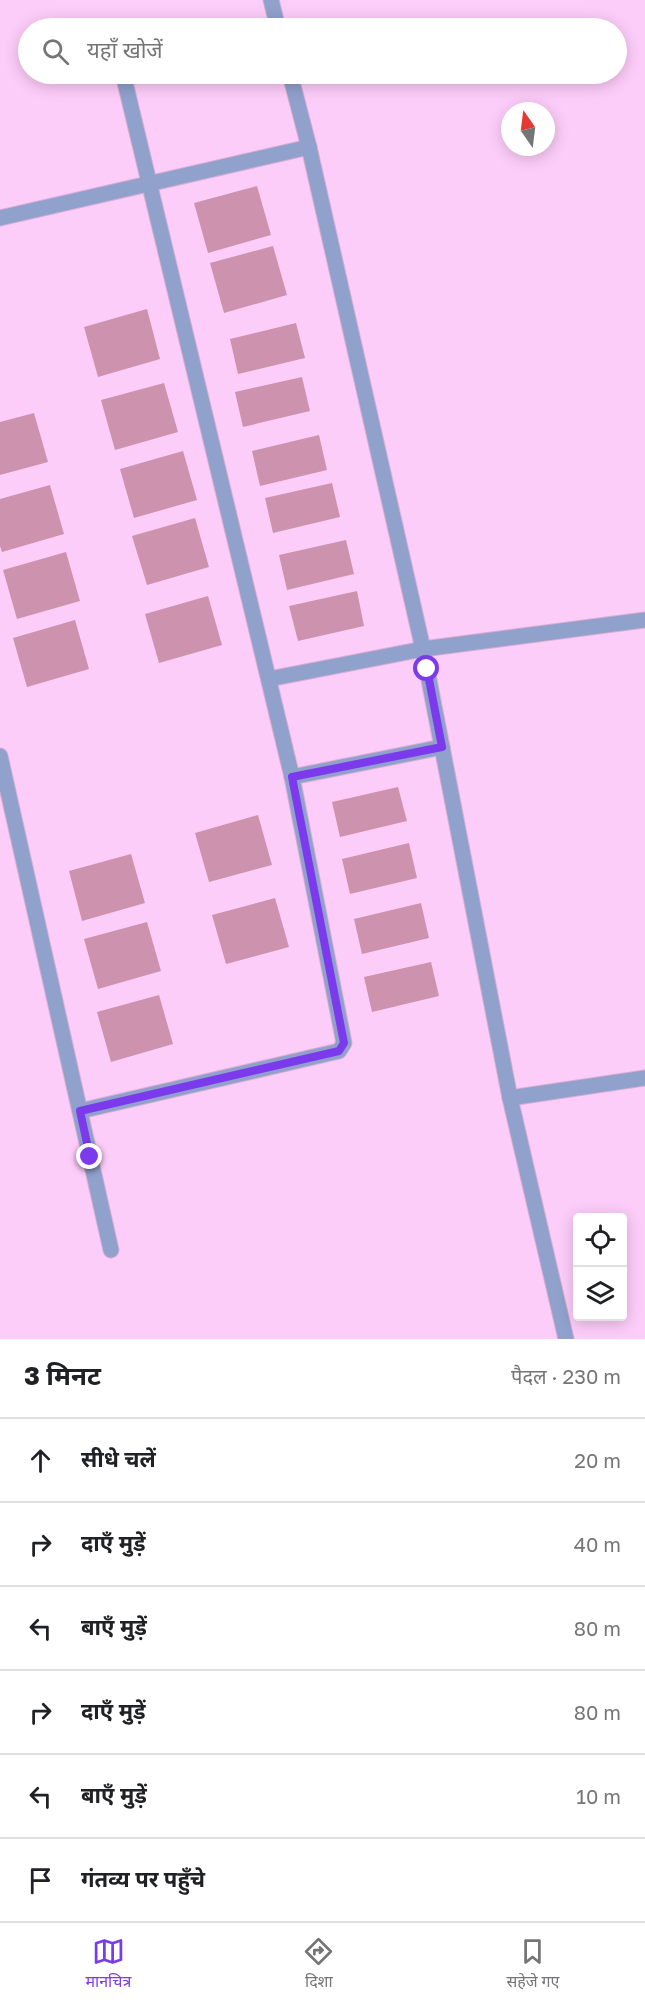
<!DOCTYPE html>
<html lang="hi">
<meta charset="utf-8">
<style>
:root{--surface:#fff;--page:#f6f6f6;--text:#202124;--muted:#757577;--line:#e0e0e0;--accent:#7c3aed}
body{margin:0;font-family:"Golos Text","Noto Sans Devanagari",sans-serif;background:var(--page);color:var(--text)}
.controls{position:absolute;right:18px;bottom:18px;display:grid;overflow:hidden;border-radius:6px;box-shadow:0 3px 15px #0003}
.controls button{width:54px;height:54px;display:grid;place-items:center;padding:0;border:0;border-bottom:2px solid var(--line);background:var(--surface);color:var(--text);font:30px sans-serif}
.compass{position:absolute;left:501px;top:102px;width:54px;height:54px;border-radius:50%;background:var(--surface);box-shadow:0 3px 15px #0003;rotate:346deg}
.stop{position:absolute;width:18px;height:18px;margin:-14px;border:4px solid #7c3aed;border-radius:50%;background:#fff}
.stop.end{background:#7c3aed;border-color:#fff;box-shadow:0 2px 6px #0008}
.list{margin:0;padding:0;list-style:none}
h2{display:flex;justify-content:space-between;align-items:center;height:78px;margin:0;padding:0 24px;font-size:26px}
h2 small{font-size:20px;font-weight:400;color:var(--muted)}
.list li{display:grid;grid-template-columns:39px 1fr auto;gap:18px;align-items:center;box-sizing:border-box;height:84px;padding:0 24px;border-top:2px solid var(--line)}
.list b{display:block;font-size:22px;white-space:nowrap}
.list em{font-size:20px;font-style:normal;color:var(--muted)}
.icon{flex:none;width:33px;height:33px;fill:none;stroke:currentColor;stroke-width:2;stroke-linecap:round;stroke-linejoin:round}
.map{position:relative;flex:none;width:645px;height:1339px;overflow:hidden}
.search{position:absolute;background:var(--surface);box-shadow:0 3px 15px #0003;left:18px;right:18px;top:18px;height:66px;display:flex;align-items:center;gap:15px;box-sizing:border-box;padding:0 21px;border-radius:33px;color:var(--muted);font-size:22px}
.sheet{height:582px;background:var(--surface)}
nav{display:flex;justify-content:space-around;align-items:center;box-sizing:border-box;height:84px;border-top:2px solid var(--line);background:var(--surface);font-size:16px;color:var(--muted)}
nav a{display:grid;justify-items:center;gap:3px}
nav .on{color:var(--accent)}
.map>svg:first-child{display:block}
</style>
<div class="map">
<svg width="645" height="1339" viewBox="0 0 645 1339">
<rect width="100%" height="100%" fill="#fdcdf9"/>
<!-- building -->
<g fill="#cc92ae">
<polygon points="257,186 271,235 208,253 194,203"/>
<polygon points="273,246 287,295 224,313 210,263"/>
<polygon points="147,309 160,359 98,377 84,327"/>
<polygon points="296,323 305,358 238,374 230,339"/>
<polygon points="302,377 310,411 243,427 235,392"/>
<polygon points="164,383 178,432 115,450 101,400"/>
<polygon points="34,413 48,462 0,475 0,422"/>
<polygon points="319,435 327,470 260,486 252,451"/>
<polygon points="183,451 197,500 134,518 120,469"/>
<polygon points="332,483 340,517 273,533 265,498"/>
<polygon points="50,485 64,534 2,552 0,546 0,499"/>
<polygon points="195,518 209,567 147,585 132,536"/>
<polygon points="346,540 354,574 287,590 279,555"/>
<polygon points="66,552 80,601 17,619 3,570"/>
<polygon points="357,591 364,626 298,641 289,606"/>
<polygon points="208,596 222,645 159,663 145,614"/>
<polygon points="75,620 89,669 27,687 13,638"/>
<polygon points="398,787 407,821 340,837 332,802"/>
<polygon points="258,815 272,865 209,882 195,833"/>
<polygon points="409,843 417,878 350,894 342,859"/>
<polygon points="131,854 145,903 82,921 69,871"/>
<polygon points="275,898 289,947 226,964 212,915"/>
<polygon points="421,903 429,938 362,954 354,919"/>
<polygon points="147,922 161,971 98,989 84,939"/>
<polygon points="431,962 439,996 372,1012 364,977"/>
<polygon points="159,995 173,1044 111,1062 97,1012"/>
</g>
<g fill="none" stroke-linecap="round" stroke-linejoin="round">
<!-- minor casing -->
<g stroke="#d8aed4" stroke-width="17">
<g id="minor">
<polyline points="271,0 278,28"/>
<polyline points="290,74 309,147 423,649 510,1098 566,1339"/>
<polyline points="0,218 309,147"/>
<polyline points="269,679 423,649 645,620"/>
<polyline points="0,756 111,1250"/>
<polyline points="292,777 442,747"/>
<polyline points="510,1098 645,1078"/>
<polyline points="80,1111 339,1051 344,1043 292,777 123,74"/>
</g>
</g>
<!-- minor -->
<use href="#minor" stroke="#90a1cc" stroke-width="15"/>
</g>
<g fill="none" stroke-linecap="round" stroke-linejoin="round">
<!-- route -->
<polyline stroke="#7c3aed" stroke-width="8" points="90,1157 80,1111 339,1051 344,1043 292,777 442,747 427,669"/>
</g>
</svg>
<div class="controls">
<button><svg class="icon" aria-label="locate" viewBox="0 0 24 24"><circle cx="12" cy="12" r="6"/><path d="M12 2v4M12 18v4M2 12h4M18 12h4"/></svg></button>
<button><svg class="icon" aria-label="layers" viewBox="0 0 24 24"><path d="M12 4l9 5-9 5-9-5zM3 14l9 5 9-5"/></svg></button>
</div>
<svg class="compass" viewBox="-18 -18 36 36"><path d="M0-13l5 13h-10z" fill="#e53935"/><path d="M0 13l5-13h-10z" fill="#757577"/></svg>
<div class="stop" style="left:427px;top:669px"></div>
<div class="stop end" style="left:90px;top:1157px"></div>
<div class="search"><svg class="icon" aria-label="search" viewBox="0 0 24 24"><circle cx="10" cy="10" r="6"/><path d="M15 15l6 6"/></svg>यहाँ खोजें</div>
</div>
<section class="sheet">
<h2>3 मिनट<small>पैदल · 230 m</small></h2>
<ul class="list">
<li><svg class="icon" aria-label="ahead" viewBox="0 0 24 24"><path d="M12 20V5M6 11l6-6 6 6"/></svg><div><b>सीधे चलें</b></div><em>20 m</em></li>
<li><svg class="icon" aria-label="right" viewBox="0 0 24 24"><path d="M7 20v-9h11M14 6l5 5-5 5"/></svg><div><b>दाएँ मुड़ें</b></div><em>40 m</em></li>
<li><svg class="icon" aria-label="left" viewBox="0 0 24 24"><path d="M17 20v-9H6M10 6l-5 5 5 5"/></svg><div><b>बाएँ मुड़ें</b></div><em>80 m</em></li>
<li><svg class="icon" aria-label="right" viewBox="0 0 24 24"><path d="M7 20v-9h11M14 6l5 5-5 5"/></svg><div><b>दाएँ मुड़ें</b></div><em>80 m</em></li>
<li><svg class="icon" aria-label="left" viewBox="0 0 24 24"><path d="M17 20v-9H6M10 6l-5 5 5 5"/></svg><div><b>बाएँ मुड़ें</b></div><em>10 m</em></li>
<li><svg class="icon" aria-label="arrive" viewBox="0 0 24 24"><path d="M6 21V4h12l-3 4 3 4H6"/></svg><div><b>गंतव्य पर पहुँचे</b></div></li>
</ul>
</section>
<nav>
<a class="on"><svg class="icon" aria-label="map" viewBox="0 0 24 24"><path d="M3 6l6-2 6 2 6-2v14l-6 2-6-2-6 2zM9 4v14M15 6v14"/></svg>मानचित्र</a>
<a><svg class="icon" aria-label="directions" viewBox="0 0 24 24"><path d="M12 3l9 9-9 9-9-9zM9 14v-3h6M13 9l2 2-2 2"/></svg>दिशा</a>
<a><svg class="icon" aria-label="saved" viewBox="0 0 24 24"><path d="M7 4h10v16l-5-4-5 4z"/></svg>सहेजे गए</a>
</nav>
